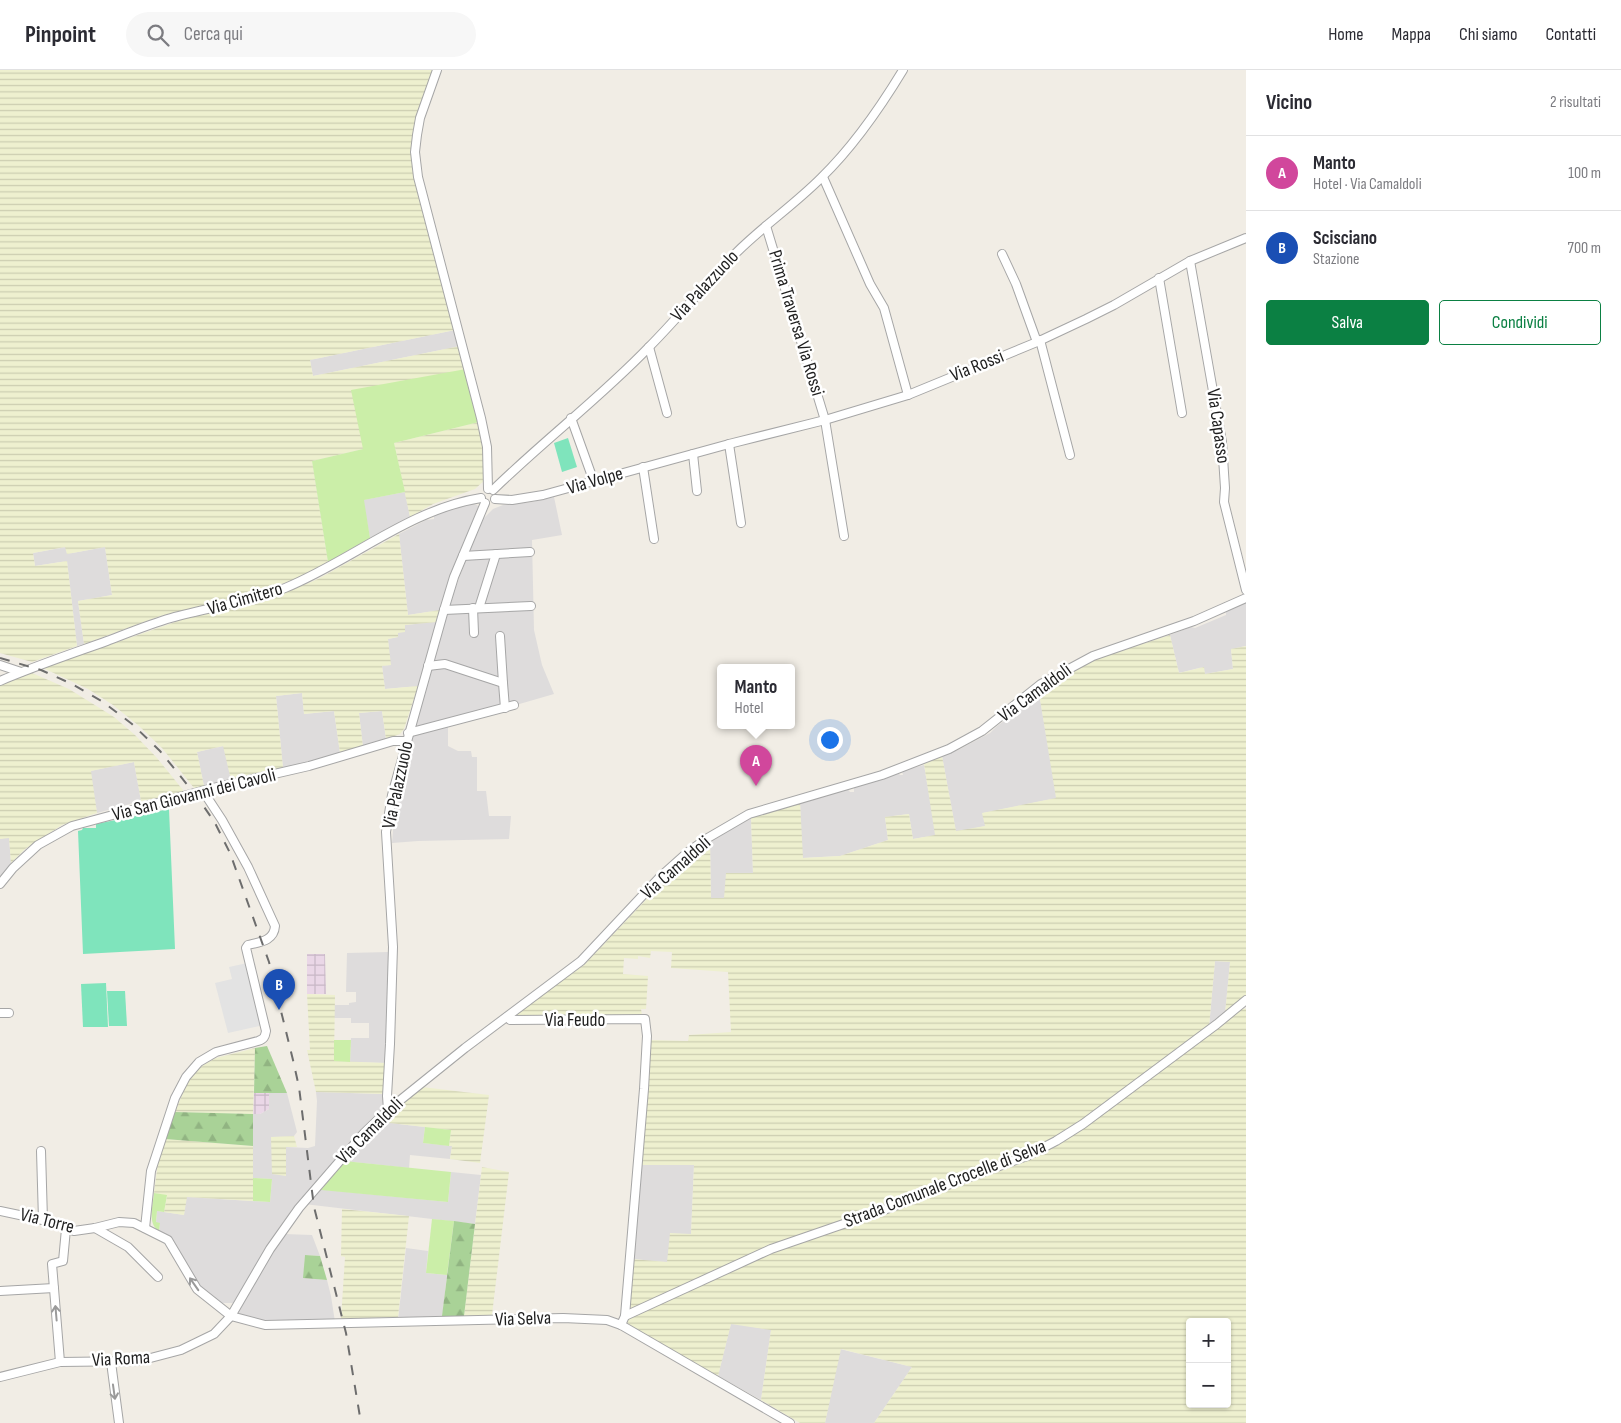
<!DOCTYPE html>
<html lang="it">
<meta charset="utf-8">
<style>
:root{--surface:#fff;--page:#f7f7f7;--text:#2b2b33;--muted:#7c7c81;--line:#e1e1e2;--accent:#0b8043}
body{margin:0;font-family:"Sofia Sans Condensed",sans-serif;background:var(--page);color:var(--text)}
.controls{position:absolute;right:15px;bottom:15px;display:grid;overflow:hidden;border-radius:5px;box-shadow:0 1px 4px #0004}
.controls button{width:45px;height:45px;display:grid;place-items:center;padding:0;border:0;border-bottom:1px solid var(--line);background:var(--surface);color:var(--text);font:25px sans-serif}
.you{position:absolute;left:829px;top:669px;width:18px;height:18px;margin:-12px;border:4px solid #fff;border-radius:50%;background:#1a73e8;box-shadow:0 0 0 8px #1a73e833}
.badge{display:grid;place-items:center;width:32px;height:32px;border-radius:50%;background:var(--accent);color:#fff;font-size:16px;font-weight:700}
.pin{position:absolute;translate:-50% -41px;filter:drop-shadow(0 1px 2px #0008)}
.pin::after{content:'';position:absolute;top:26px;width:18px;height:15px;background:inherit;clip-path:polygon(0 0,100% 0,50% 100%)}
.popup{position:absolute;left:717px;top:594px;width:78px;height:65px;box-sizing:border-box;display:grid;place-content:center;border-radius:5px;background:var(--surface);filter:drop-shadow(0 1px 4px #0005);font-size:16px;white-space:nowrap;color:var(--muted)}
.popup b{font-size:19px;color:var(--text)}
.popup::after{content:'';position:absolute;left:50%;top:100%;margin-left:-10px;border:10px solid transparent;border-top-color:var(--surface)}
.list{margin:0;padding:0;list-style:none}
h2{display:flex;justify-content:space-between;align-items:center;height:65px;margin:0;padding:0 20px;font-size:21px}
h2 small{font-size:16px;font-weight:400;color:var(--muted)}
.list li{display:grid;grid-template-columns:32px 1fr auto;gap:15px;align-items:center;box-sizing:border-box;height:75px;padding:0 20px;border-top:1px solid var(--line)}
.list b{display:block;font-size:19px;white-space:nowrap}
.list p{margin:0;font-size:16px;white-space:nowrap;color:var(--muted)}
.list em{font-size:16px;font-style:normal;color:var(--muted)}
.actions{display:flex;gap:10px;padding:15px 20px}
.actions a{flex:1;padding:11px 0;border:1px solid var(--accent);border-radius:5px;text-align:center;font-size:18px;color:var(--accent)}
.actions .main{background:var(--accent);color:#fff}
.icon{flex:none;width:28px;height:28px;fill:none;stroke:currentColor;stroke-width:2;stroke-linecap:round;stroke-linejoin:round}
.map{position:relative;flex:none;width:1246px;height:1353px;overflow:hidden}
header{display:flex;align-items:center;gap:30px;box-sizing:border-box;height:70px;padding:0 25px;background:var(--surface);border-bottom:1px solid var(--line)}
header strong{font-size:24px}
nav{display:flex;gap:28px;margin-inline-start:auto;font-size:18px}
.search{width:350px;height:45px;background:var(--page);display:flex;align-items:center;gap:12px;box-sizing:border-box;padding:0 18px;border-radius:28px;color:var(--muted);font-size:19px}
main{display:flex}
aside{flex:1;background:var(--surface)}
.map>svg:first-child{display:block}
</style>
<header>
<strong>Pinpoint</strong>
<div class="search"><svg class="icon" aria-label="search" viewBox="0 0 24 24"><circle cx="10" cy="10" r="6"/><path d="M15 15l6 6"/></svg>Cerca qui</div>
<nav><a>Home</a><a>Mappa</a><a>Chi siamo</a><a>Contatti</a></nav>
</header>
<main>
<div class="map">
<svg width="1246" height="1353" viewBox="0 0 1246 1353">
<defs>
<pattern id="industrial-grid" width="8" height="8" patternUnits="userSpaceOnUse" patternTransform="scale(1.25)"><rect width="8" height="8" fill="#ead7e7"/><path d="M0 4h8M4 0v8" fill="none" stroke="#c8b8c6"/></pattern>
<pattern id="farmland-rules" width="6" height="5" patternUnits="userSpaceOnUse" patternTransform="scale(1.25)"><rect width="6" height="5" fill="#eef0cf"/><path d="M0 2.5h6" fill="none" stroke="#cccdb1"/></pattern>
<pattern id="forest-firs" width="22" height="20" patternUnits="userSpaceOnUse" patternTransform="scale(1.25)"><rect width="22" height="20" fill="#a9d297"/><path d="M5 1l3.5 6h-7zM16 11l3.5 6h-7z" fill="#91b482"/></pattern>
</defs>
<rect width="100%" height="100%" fill="#f1ede5"/>
<!-- residential -->
<g fill="#dedcdc">
<polygon points="455,260 460,276 313,306 310,290"/>
<polygon points="405,422 410,447 370,468 363,430"/>
<polygon points="554,427 562,465 532,470 534,560 542,595 554,624 516,635 513,639 448,657 448,676 458,681 471,681 472,687 477,687 477,721 486,721 489,746 511,746 509,769 418,771 392,773 395,736 411,666 455,519 481,451 493,439 503,435 532,432"/>
<polygon points="463,432 477,435 480,438 440,540 408,545 399,464 426,450 434,449 434,444"/>
<polygon points="66,477 67,484 105,477 112,525 78,531 84,574 77,576 67,491 35,496 33,483"/>
<polygon points="1246,532 1246,576 1231,579 1233,599 1205,604 1203,597 1179,603 1170,565 1191,557 1195,558 1226,545 1226,541"/>
<polygon points="437,552 418,616 385,619 382,596 390,595 388,569 398,567 398,563 404,555"/>
<polygon points="302,623 304,644 334,641 340,683 283,698 276,626"/>
<polygon points="1039,623 1057,728 983,743 986,756 956,762 942,686 960,679 990,663 997,656 1011,646 1014,647 1018,643 1018,639"/>
<polygon points="382,641 386,669 363,677 359,643"/>
<polygon points="224,676 231,710 204,716 197,682"/>
<polygon points="134,692 141,731 97,743 90,701"/>
<polygon points="924,695 936,765 913,769 909,744 885,747 888,770 840,786 802,788 800,731 847,718 850,722 854,722 854,717 898,703 900,705 903,705 902,701"/>
<polygon points="751,748 753,803 724,828 711,829 710,771"/>
<polygon points="9,767 11,793 0,808 0,769"/>
<polygon points="389,882 386,993 350,992 351,968 369,968 369,953 351,953 351,948 333,948 334,935 349,935 349,933 356,932 356,922 346,922 347,883"/>
<polygon points="1215,891 1230,892 1225,944 1209,957"/>
<polygon points="316,1022 384,1024 383,1039 292,1139 233,1233 220,1233 213,1228 215,1227 200,1217 169,1167 159,1161 160,1153 156,1153 157,1141 184,1145 186,1127 270,1132 272,1109 253,1108 253,1044 260,1044 269,1039 269,1023 287,1023 297,1062 294,1066 272,1067 286,1105 286,1077 308,1078 315,1076 317,1031"/>
<polygon points="381,1052 425,1057 423,1073 452,1076 450,1089 410,1085 409,1098 344,1091"/>
<polygon points="640,1095 694,1095 691,1165 667,1192 632,1189"/>
<polygon points="451,1102 481,1105 475,1154 304,1134 317,1119 448,1132"/>
<polygon points="284,1164 312,1165 320,1186 305,1185 304,1208 327,1210 331,1226 335,1252 262,1252 235,1243"/>
<polygon points="406,1178 428,1181 426,1203 447,1205 442,1249 398,1250"/>
<polygon points="731,1253 771,1260 761,1330 718,1306"/>
<polygon points="840,1279 912,1297 874,1353 825,1353"/>
</g>
<!-- industrial -->
<g fill="url(#industrial-grid)">
<polygon points="307,884 325,884 326,924 307,924"/>
<polygon points="254,1023 269,1023 269,1039 260,1044 253,1044"/>
</g>
<!-- farmland -->
<g fill="url(#farmland-rules)" fill-rule="evenodd">
<polygon points="0,0 436,0 414,78 455,260 310,290 313,306 460,276 466,299 363,379 312,391 328,492 293,510 241,528 160,546 84,574 78,531 112,525 105,477 67,484 65,477 33,483 35,496 67,491 77,576 32,592 0,583"/>
<polygon points="479,352 482,361 486,409 475,419 433,434 410,447 394,373"/>
<polygon points="399,464 408,545 440,540 437,552 405,555 405,562 398,563 398,567 388,569 391,595 382,596 385,619 418,616 404,659 400,664 386,669 382,641 359,643 363,677 340,683 334,641 304,644 302,623 276,626 283,698 231,710 223,676 197,682 204,716 194,718 162,678 139,656 113,635 88,619 43,598 181,550 282,524 318,509"/>
<polygon points="1170,565 1179,603 1204,597 1205,604 1233,599 1231,579 1246,576 1246,926 1225,944 1230,892 1215,891 1209,957 1082,1052 1054,1069 1026,1083 883,1137 769,1176 627,1242 632,1189 667,1192 670,1163 691,1164 694,1095 640,1095 649,970 688,971 689,965 731,962 728,902 671,898 672,882 651,881 650,888 638,886 638,889 624,888 623,904 648,906 646,939 641,939 642,945 551,947 550,944 543,944 541,948 511,948 584,895 662,813 710,771 711,828 724,828 726,803 753,803 751,748 753,746 800,731 803,788 840,786 888,770 885,747 909,744 913,769 935,765 924,694 942,686 956,761 985,756 982,743 1056,728 1039,623 1076,598 1093,590"/>
<polygon points="32,603 69,619 114,647 135,665 157,688 183,720 182,723 141,731 134,692 91,701 97,743 62,755 25,779 11,793 9,768 0,769 0,615"/>
<polygon points="307,924 335,925 334,991 386,993 384,1024 316,1022 307,980 310,980"/>
<path d="M1241,938l5,1v414h-372l38,-56 -71,-18 -16,74h-25l-39,-23 10,-70 -40,-6 -13,52 -88,-50 -3,-4v-3l158,-74 2,3 13,-5v-4l229,-81zM1190,1252h37v82h-37z"/>
<polygon points="255,978 253,1044 175,1042 187,1013 196,1001 205,994 216,988"/>
<polygon points="422,1017 489,1025 480,1093 450,1089 452,1076 449,1076 451,1060 381,1052"/>
<polygon points="294,1066 297,1077 286,1077 286,1106 272,1104 271,1067"/>
<polygon points="165,1069 253,1076 253,1131 187,1127 184,1145 164,1142 167,1126 154,1123 158,1092"/>
<polygon points="482,1097 509,1102 492,1245 464,1246"/>
<polygon points="342,1139 409,1146 398,1247 341,1249 345,1187 341,1186"/>
</g>
<!-- grass -->
<g fill="#cbeea8">
<polygon points="466,299 479,352 394,373 405,422 364,430 370,468 328,492 312,391 363,379 351,320"/>
<polygon points="334,970 351,970 350,992 334,991"/>
<polygon points="425,1057 451,1060 449,1076 423,1073"/>
<polygon points="344,1091 451,1102 448,1132 321,1120"/>
<polygon points="253,1108 272,1109 270,1132 253,1131"/>
<path d="M154,1123l13,2 -3,17 -7,-1 -1,11 4,1 -1,8c-12,-7 -6,-26 -5,-38z"/>
<polygon points="432,1149 454,1151 447,1205 426,1203"/>
</g>
<!-- forest -->
<g fill="url(#forest-firs)">
<polygon points="267,976 287,1023 254,1023 255,978"/>
<polygon points="175,1042 253,1044 253,1076 165,1069"/>
<polygon points="454,1151 475,1154 464,1246 442,1246"/>
<polygon points="305,1185 320,1186 327,1210 303,1208"/>
</g>
<!-- pitch -->
<g fill="#7fe4bc">
<polygon points="568,368 577,397 562,402 554,373"/>
<polygon points="169,739 175,879 83,884 78,761 82,760 83,758 96,758 96,754"/>
<polygon points="106,913 108,957 83,957 81,914"/>
<polygon points="107,921 125,921 127,956 109,956"/>
</g>
<!-- parking -->
<polygon fill="#e3e3e3" points="252,892 268,954 228,963 215,913 232,909 229,897"/>
<g fill="none" stroke-linecap="round" stroke-linejoin="round">
<!-- minor casing -->
<g stroke="#a6a6a6" stroke-width="10">
<g id="minor">
<polyline points="437,0 420,48 417,65 415,82 418,107 481,348 487,377 488,419"/>
<polyline points="823,107 870,214 884,238 908,325"/>
<polyline points="766,156 825,350 844,466"/>
<polyline points="1002,184 1016,214 1037,272"/>
<polyline points="1190,191 1222,372 1225,418 1224,432 1246,520"/>
<polyline points="1159,208 1182,343"/>
<polyline points="1040,270 1070,385"/>
<polyline points="649,277 667,343"/>
<polyline points="571,348 594,412"/>
<polyline points="729,374 741,453"/>
<polyline points="693,384 697,421"/>
<polyline points="643,397 654,469"/>
<path d="M493,420c50,-49 107,-92 156,-143 30,-30 57,-64 87,-94 27,-27 58,-48 85,-75 32,-31 59,-70 82,-108"/>
<polyline points="495,429 512,430 543,425 729,374 825,350 908,325 1037,272 1086,249 1114,235 1190,191 1246,168"/>
<polyline points="463,486 530,482"/>
<polyline points="473,538 474,563"/>
<polyline points="479,538 496,484"/>
<polyline points="444,540 531,536"/>
<polyline points="500,566 503,613"/>
<polyline points="0,595 21,602"/>
<polyline points="428,596 445,594 503,613 505,638"/>
<path d="M0,611c35,-15 71,-27 107,-40 21,-8 43,-17 64,-23 38,-11 78,-15 114,-30 66,-27 125,-79 196,-90"/>
<polyline points="408,663 514,635"/>
<polyline points="0,814 13,798 38,775 72,756 213,718 309,696 393,671 406,671"/>
<polyline points="0,943 9,943"/>
<polyline points="507,947 510,950 645,949 647,966 644,1019 625,1246"/>
<polyline points="388,1040 387,1026 390,974 393,877 386,762 392,725 444,540 454,507 485,433"/>
<polyline points="41,1081 43,1150"/>
<polyline points="0,1141 43,1150 74,1161 95,1158 119,1152 134,1153 168,1170 197,1219 231,1246 265,1255 563,1248 607,1250 621,1255 790,1353"/>
<polyline points="95,1158 128,1177 158,1207"/>
<path d="M145,1158l6,-57 24,-73 11,-21 13,-15 17,-10 42,-11c6,-2 7,-4 8,-10l-20,-83 2,-3c12,-3 26,-4 27,-19l-27,-59 -26,-47 -19,-29"/>
<polyline points="0,1221 54,1218"/>
<polyline points="621,1255 625,1246 771,1179 884,1140 945,1116 1027,1086 1056,1071 1083,1054 1217,954 1246,930"/>
<polyline points="60,1292 52,1194 63,1191 66,1159"/>
<polyline points="111,1292 119,1353"/>
<polyline points="0,1307 60,1292 139,1291 181,1280 214,1264 231,1246 270,1179 299,1138 364,1063 388,1040 465,978 581,891 660,807 688,782 706,769 749,744 882,705 949,679 982,661 1041,614 1093,586 1194,551 1246,528"/>
</g>
</g>
<!-- minor -->
<use href="#minor" stroke="#fff" stroke-width="8"/>
<!-- rail -->
<polyline stroke="#6d6d6d" stroke-width="2" stroke-dasharray="10 10" stroke-linecap="butt" points="0,588 41,600 72,614 103,632 132,654 160,681 198,728 215,753 230,783 269,892 293,990 299,1017 314,1137 346,1263 361,1353"/>
</g>
<!-- one-way arrows -->
<defs><path id="oneway-shaft" d="M-6 0H5M1.5-3L5.5 0L1.5 3" fill="none" stroke-width="1.6" stroke-linecap="round" stroke-linejoin="round" transform="scale(1.25)"/></defs>
<g stroke="#9a9a9a">
<use href="#oneway-shaft" transform="translate(194 1214) rotate(-125)"/>
<use href="#oneway-shaft" transform="translate(56 1243) rotate(-95)"/>
<use href="#oneway-shaft" transform="translate(114 1322) rotate(82)"/>
</g>
<g text-anchor="middle" dominant-baseline="central" stroke-width="5" stroke-linejoin="round" paint-order="stroke">
<!-- street labels -->
<g font-size="19" fill="#1f1f1f" stroke="#fff">
<text transform="translate(705 216) rotate(-47)">Via Palazzuolo</text>
<text transform="translate(796 253) rotate(73)">Prima Traversa Via Rossi</text>
<text transform="translate(977 296) rotate(-22)">Via Rossi</text>
<text transform="translate(1218 356) rotate(82)">Via Capasso</text>
<text transform="translate(595 411) rotate(-16)">Via Volpe</text>
<text transform="translate(245 529) rotate(-16)">Via Cimitero</text>
<text transform="translate(1035 623) rotate(-36)">Via Camaldoli</text>
<text transform="translate(398 715) rotate(-78)">Via Palazzuolo</text>
<text transform="translate(194 725) rotate(-14)">Via San Giovanni dei Cavoli</text>
<text transform="translate(676 798) rotate(-41)">Via Camaldoli</text>
<text x="575" y="950">Via Feudo</text>
<text transform="translate(370 1061) rotate(-45)">Via Camaldoli</text>
<text transform="translate(945 1114) rotate(-21)">Strada Comunale Crocelle di Selva</text>
<text transform="translate(47 1151) rotate(14)">Via Torre</text>
<text transform="translate(523 1249) rotate(-2)">Via Selva</text>
<text transform="translate(121 1289) rotate(-3)">Via Roma</text>
</g>
</g>
</svg>
<div class="controls">
<button>+</button>
<button>−</button>
</div>
<div class="you"></div>
<div class="pin badge" style="left:756px;top:716px;background:#d1479c">A</div>
<div class="popup"><b>Manto</b>Hotel</div>
<div class="pin badge" style="left:279px;top:940px;background:#1a4fb4">B</div>
</div>
<aside>
<h2>Vicino<small>2 risultati</small></h2>
<ul class="list">
<li><span class="badge" style="background:#d1479c">A</span><div><b>Manto</b><p>Hotel · Via Camaldoli</p></div><em>100 m</em></li>
<li><span class="badge" style="background:#1a4fb4">B</span><div><b>Scisciano</b><p>Stazione</p></div><em>700 m</em></li>
</ul>
<div class="actions"><a class="main">Salva</a><a>Condividi</a></div>
</aside>
</main>
